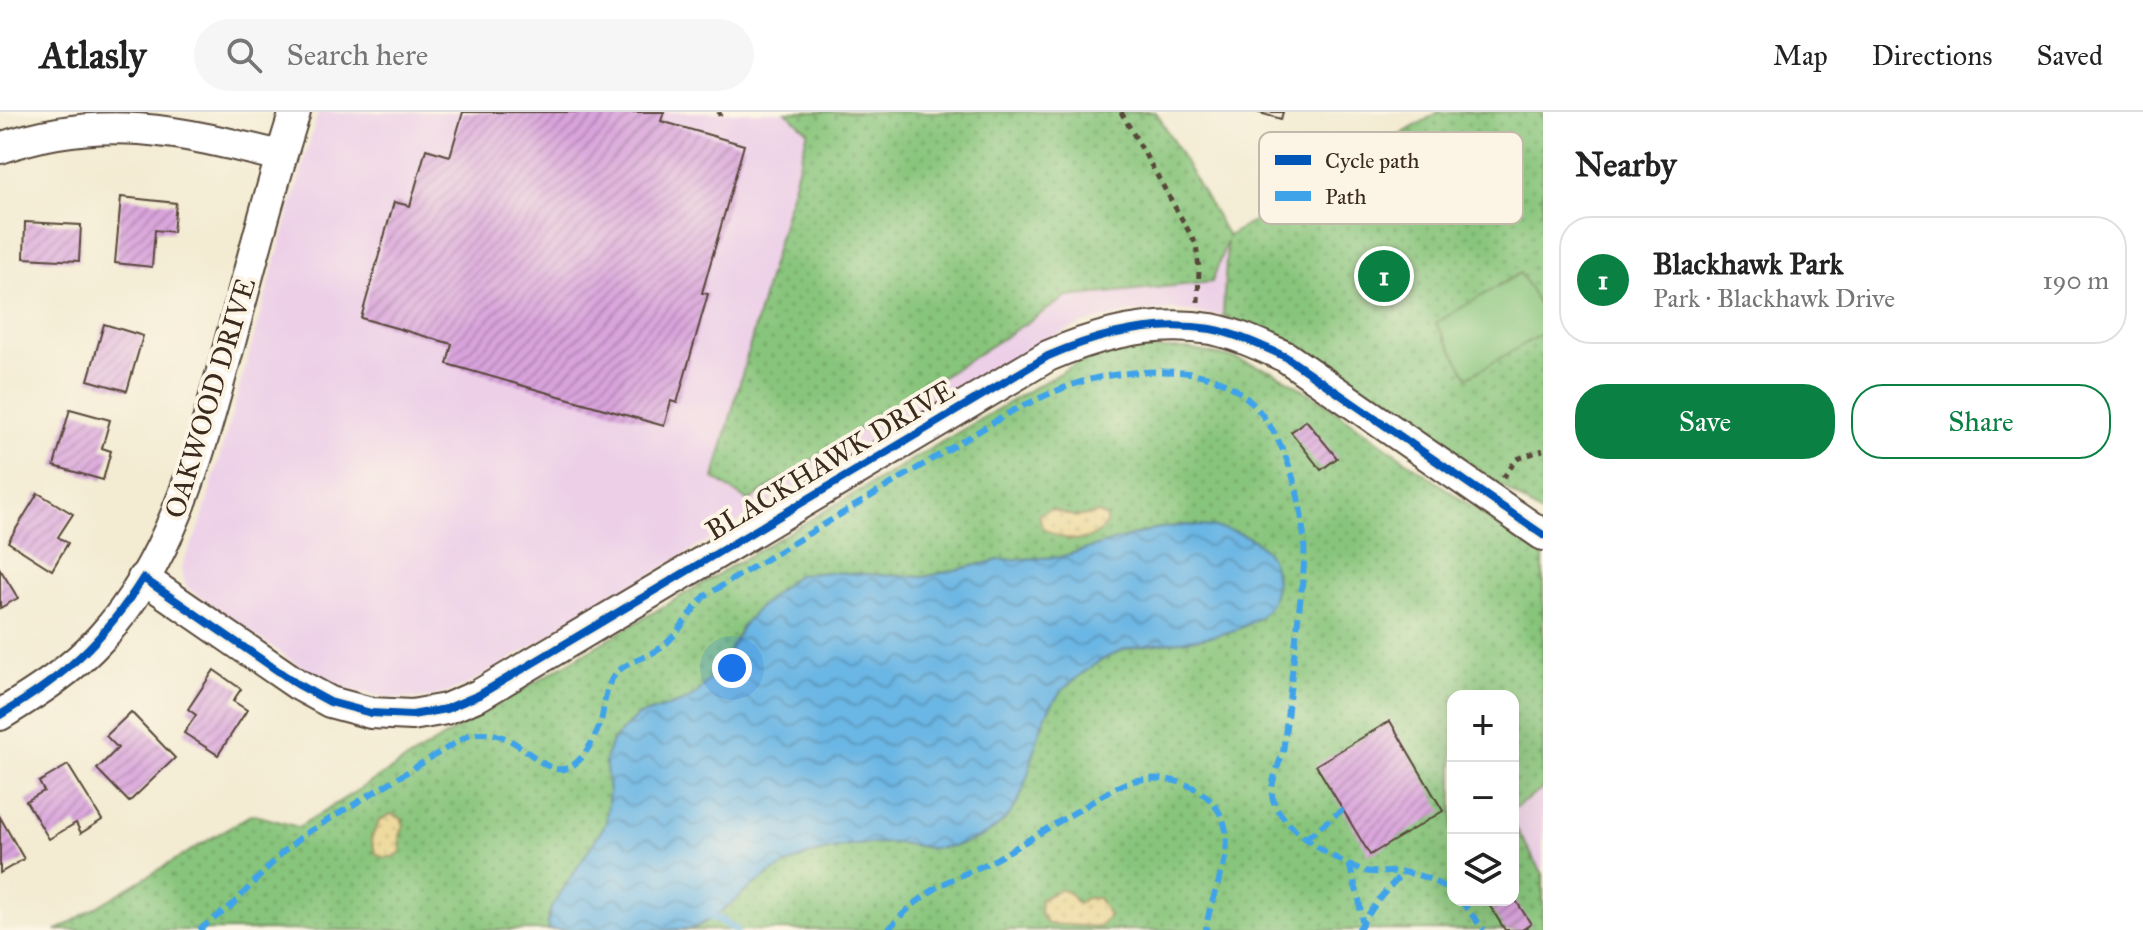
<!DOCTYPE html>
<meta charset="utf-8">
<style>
:root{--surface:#fff;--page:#f6f6f6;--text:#222;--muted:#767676;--line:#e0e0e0;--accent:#0b8043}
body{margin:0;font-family:"IM FELL Great Primer",serif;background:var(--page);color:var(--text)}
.controls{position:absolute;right:24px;bottom:24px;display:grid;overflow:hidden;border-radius:16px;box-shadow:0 8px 32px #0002}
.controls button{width:72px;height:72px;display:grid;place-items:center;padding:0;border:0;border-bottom:2px solid var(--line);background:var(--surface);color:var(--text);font:40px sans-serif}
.you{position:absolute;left:732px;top:556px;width:28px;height:28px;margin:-20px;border:6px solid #fff;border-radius:50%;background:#1a73e8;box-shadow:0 0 0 12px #1a73e833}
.badge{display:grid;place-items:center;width:52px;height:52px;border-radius:50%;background:var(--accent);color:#fff;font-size:26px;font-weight:700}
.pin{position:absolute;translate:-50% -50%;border:4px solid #fff;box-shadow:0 2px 8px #0006}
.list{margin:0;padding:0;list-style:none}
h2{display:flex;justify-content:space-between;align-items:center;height:104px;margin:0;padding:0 32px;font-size:34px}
h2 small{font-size:26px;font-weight:400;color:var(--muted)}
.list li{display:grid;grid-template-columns:52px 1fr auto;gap:24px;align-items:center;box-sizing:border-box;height:128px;margin:0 16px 16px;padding:0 16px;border:2px solid var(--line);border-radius:32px}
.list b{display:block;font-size:30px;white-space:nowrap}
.list p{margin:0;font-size:26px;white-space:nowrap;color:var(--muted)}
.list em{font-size:26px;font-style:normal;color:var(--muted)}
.actions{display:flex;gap:16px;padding:24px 32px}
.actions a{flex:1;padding:18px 0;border:2px solid var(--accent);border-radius:32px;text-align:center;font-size:28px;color:var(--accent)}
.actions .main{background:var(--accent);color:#fff}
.icon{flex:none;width:44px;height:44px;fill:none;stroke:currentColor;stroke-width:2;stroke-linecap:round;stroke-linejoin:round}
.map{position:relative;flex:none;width:1543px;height:818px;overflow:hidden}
header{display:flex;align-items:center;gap:48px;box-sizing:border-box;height:112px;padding:0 40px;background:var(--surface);border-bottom:2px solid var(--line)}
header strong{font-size:38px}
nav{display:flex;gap:44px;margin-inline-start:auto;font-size:28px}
.search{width:560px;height:72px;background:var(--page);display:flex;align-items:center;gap:20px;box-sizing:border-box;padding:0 28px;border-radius:44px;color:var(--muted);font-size:30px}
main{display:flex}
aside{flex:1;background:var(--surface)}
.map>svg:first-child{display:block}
</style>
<header>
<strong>Atlasly</strong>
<div class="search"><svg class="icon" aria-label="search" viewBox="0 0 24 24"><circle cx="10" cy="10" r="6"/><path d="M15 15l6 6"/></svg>Search here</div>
<nav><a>Map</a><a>Directions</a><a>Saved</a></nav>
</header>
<main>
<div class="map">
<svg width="1543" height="818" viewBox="0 0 1543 818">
<defs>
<pattern id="grass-dots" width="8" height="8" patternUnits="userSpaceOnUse" patternTransform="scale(2)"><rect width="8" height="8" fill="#88c57b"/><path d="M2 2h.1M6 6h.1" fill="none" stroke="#70a064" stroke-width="1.8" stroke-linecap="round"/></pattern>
<pattern id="sand-dots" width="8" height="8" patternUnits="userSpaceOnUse" patternTransform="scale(2)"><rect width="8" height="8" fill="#eeda9e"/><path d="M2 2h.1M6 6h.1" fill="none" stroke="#cdbb88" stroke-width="1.8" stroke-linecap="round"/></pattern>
<pattern id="water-waves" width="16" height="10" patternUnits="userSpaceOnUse" patternTransform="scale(2)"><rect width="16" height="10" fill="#6bb6e4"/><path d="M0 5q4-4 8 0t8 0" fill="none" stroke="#5994b8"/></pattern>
<pattern id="building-hatch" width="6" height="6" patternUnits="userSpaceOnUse" patternTransform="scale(2)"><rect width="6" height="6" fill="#d9a3dc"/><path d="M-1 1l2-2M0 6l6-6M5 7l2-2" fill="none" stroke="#b185b2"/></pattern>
</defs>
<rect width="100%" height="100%" fill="#fcf5e5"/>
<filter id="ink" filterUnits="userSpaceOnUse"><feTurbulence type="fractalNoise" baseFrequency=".0125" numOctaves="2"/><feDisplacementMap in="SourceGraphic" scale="16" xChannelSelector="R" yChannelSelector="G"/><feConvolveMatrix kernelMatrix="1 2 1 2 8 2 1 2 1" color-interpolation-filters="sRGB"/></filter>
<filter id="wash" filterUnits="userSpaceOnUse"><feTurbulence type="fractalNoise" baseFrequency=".006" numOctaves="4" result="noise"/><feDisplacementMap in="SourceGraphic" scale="32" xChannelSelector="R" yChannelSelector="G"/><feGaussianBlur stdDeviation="1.8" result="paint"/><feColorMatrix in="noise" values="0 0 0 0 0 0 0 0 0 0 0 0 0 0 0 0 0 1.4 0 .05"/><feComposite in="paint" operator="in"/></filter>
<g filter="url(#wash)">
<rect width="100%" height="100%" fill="#f3ebd2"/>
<!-- built -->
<g fill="#edd0e8">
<polygon points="318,0 1156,0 1228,124 1223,204 1175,198 1131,200 1082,212 1033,233 466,574 431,586 396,587 353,579 307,559 187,476 183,465 182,454 200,414"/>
<polygon points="1543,677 1543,762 1513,711 1513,697"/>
</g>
<!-- grass -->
<g fill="url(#grass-dots)" stroke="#62784c" stroke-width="2">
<polygon points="786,0 1156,0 1228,124 1439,0 1543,0 1543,403 1317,244 1287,228 1223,204 1227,128 1212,170 1067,185 748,389 714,366 808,19"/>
<polygon points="1135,237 1188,237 1233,246 1272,259 1316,285 1543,445 1543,677 1513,697 1513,584 1453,584 1453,788 1513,788 1513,711 1543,762 1543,818 58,818 252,702 298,715 468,610 1033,276 1083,248"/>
</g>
<!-- sand -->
<g fill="url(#sand-dots)" stroke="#94825e" stroke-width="2">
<path d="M1050,397l26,8 22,-4 8,4v7c-16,23 -43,18 -64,3l-3,-13z"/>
<polygon points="391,702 401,706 404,713 400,724 401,740 393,745 382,745 375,740 371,726 380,708"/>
<polygon points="1060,777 1069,781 1078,792 1086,786 1098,786 1109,803 1100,815 1047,812 1040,800 1041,787"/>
</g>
<!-- pitch -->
<polygon fill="#88c57b" stroke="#62784c" stroke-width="2" points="1520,161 1543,199 1543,221 1468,265 1436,211"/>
<!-- water -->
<path fill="url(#water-waves)" stroke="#537081" stroke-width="2" d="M1185,413c28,2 65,3 83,29 6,8 9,25 7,35 -7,57 -109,48 -152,61 -19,7 -41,23 -56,36 -47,43 -22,118 -83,149 -13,7 -37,14 -53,13 -12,-1 -23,-5 -36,-5 -24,0 -48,2 -72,8 -23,6 -46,17 -65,31 -21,15 -40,36 -64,46 -10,2 -25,2 -36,2 -36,0 -73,0 -109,0l-2,-6 4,-16 55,-85 3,-32 -4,-31 7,-19 25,-25 46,-14 13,-8 24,-26 23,-43 18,-20 36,-30 30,-3 97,5 75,-17 61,-3 94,-28z"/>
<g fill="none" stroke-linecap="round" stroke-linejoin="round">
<!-- stream -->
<polyline stroke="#6bb6e4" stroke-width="8" points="712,805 721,808 736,818"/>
</g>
<g id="blocks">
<!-- building -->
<g fill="url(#building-hatch)">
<polygon points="463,0 664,0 661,9 744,33 702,181 708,182 677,291 671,289 664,314 447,252 452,232 361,206 394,90 410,94 426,37 450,44"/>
<polygon points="1256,0 1283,0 1281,7"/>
<polygon points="121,85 176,91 173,120 155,118 152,155 115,151"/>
<polygon points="25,110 81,113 79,149 24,146"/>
<polygon points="104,212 143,224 127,279 88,268"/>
<polygon points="70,297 110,308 102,336 111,339 103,368 54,354"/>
<polygon points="1306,308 1337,346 1321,358 1291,320"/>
<polygon points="38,381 73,402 58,425 68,431 52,458 8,430"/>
<polygon points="0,457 18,486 0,496"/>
<polygon points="214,558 241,577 233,589 247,598 218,643 184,621 196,603 188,597"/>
<polygon points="131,600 175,646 129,690 97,657 118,636 106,624"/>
<polygon points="1390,609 1443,699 1370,743 1316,653"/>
<polygon points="68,653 102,708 81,721 76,711 49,727 26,689 44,679 39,670"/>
<polygon points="0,705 24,747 0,761"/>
<polygon points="1513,784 1531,812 1522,818 1505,818 1486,788 1513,788"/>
</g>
</g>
</g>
<g filter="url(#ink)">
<use href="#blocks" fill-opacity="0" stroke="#574739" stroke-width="2"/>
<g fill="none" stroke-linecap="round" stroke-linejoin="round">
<!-- minor casing -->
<g stroke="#574739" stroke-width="34">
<g id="minor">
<path d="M0,36c101,-36 179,-17 280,8"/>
<path d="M143,466l154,106 33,18 41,11 41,2 34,-6 33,-14 569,-339c50,-22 108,-36 163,-27 26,5 51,17 75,28l257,178"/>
<path d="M0,603c36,-22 72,-45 101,-77 73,-79 100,-192 128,-292 21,-78 41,-157 66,-234"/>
</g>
</g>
<!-- path -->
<g stroke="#574739" stroke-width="5" stroke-dasharray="6 6" stroke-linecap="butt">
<polyline points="719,0 720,4"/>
<polyline points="1121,0 1196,132 1199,157 1198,191"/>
<polyline points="1503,366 1517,347 1543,338"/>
</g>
<!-- minor -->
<use href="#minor" stroke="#fff" stroke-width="30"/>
<!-- quiet -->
<g stroke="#3fa3ea" stroke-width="6" stroke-dasharray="12 6" stroke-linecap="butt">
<polyline points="1306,726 1343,697"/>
<polyline points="1349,752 1359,787 1362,810"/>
<polyline points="1460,788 1484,818"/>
<path d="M199,818l32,-24 52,-54 22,-18 165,-100c48,-9 67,40 94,35 18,-3 32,-33 37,-48 3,-11 3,-24 8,-36 9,-24 35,-24 53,-38 18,-14 27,-35 43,-51l309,-186c24,-11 48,-23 74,-30 35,-9 98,-14 132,1 54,23 78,95 83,148 4,30 -2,61 -5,91 -5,44 -10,89 -15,133 -5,13 -12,28 -11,42 4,31 66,68 93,76 12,3 25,0 37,1 19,2 37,10 51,22"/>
<path d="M888,818c12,-14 25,-26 41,-37 19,-14 44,-22 65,-33 30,-17 60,-36 90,-53 16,-10 35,-24 54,-27 34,-6 74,7 86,43 11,34 -15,73 -18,107"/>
<polyline points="1358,818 1379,787 1403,760"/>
</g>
<!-- cycleway casing -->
<g stroke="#fcf5e5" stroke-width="13">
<path id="cycleway" d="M0,603c65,-39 103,-73 143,-137l154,106 33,18 41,11 41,2 34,-6 33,-14 569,-339c50,-22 108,-36 163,-27 26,5 51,17 75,28l257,178"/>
</g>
<!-- cycleway -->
<use href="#cycleway" stroke="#0057b8" stroke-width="8"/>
</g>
</g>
<g text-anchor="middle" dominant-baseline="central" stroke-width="8" stroke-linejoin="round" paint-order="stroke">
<!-- street labels -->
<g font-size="28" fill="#3b2a1e" stroke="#fcf5e5">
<text transform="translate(210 286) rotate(-73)">OAKWOOD DRIVE</text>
<text transform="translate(830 348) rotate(-31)">BLACKHAWK DRIVE</text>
</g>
</g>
<!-- legend -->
<rect x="1259" y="20" width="264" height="92" rx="12" fill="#fcf5e5" stroke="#c2b8a9" stroke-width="2"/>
<rect x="1275" y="43" width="36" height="10" fill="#0057b8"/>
<rect x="1275" y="79" width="36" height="10" fill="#3fa3ea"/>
<g font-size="22" fill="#3b2a1e">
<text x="1325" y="56">Cycle path</text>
<text x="1325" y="92">Path</text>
</g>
</svg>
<div class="controls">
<button>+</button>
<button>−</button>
<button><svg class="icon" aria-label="layers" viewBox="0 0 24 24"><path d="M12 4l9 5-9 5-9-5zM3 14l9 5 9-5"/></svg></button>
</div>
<div class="you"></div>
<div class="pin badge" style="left:1384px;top:164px">1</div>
</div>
<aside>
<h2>Nearby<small></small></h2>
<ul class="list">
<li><span class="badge">1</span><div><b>Blackhawk Park</b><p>Park · Blackhawk Drive</p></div><em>190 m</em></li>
</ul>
<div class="actions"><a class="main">Save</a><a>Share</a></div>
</aside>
</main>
